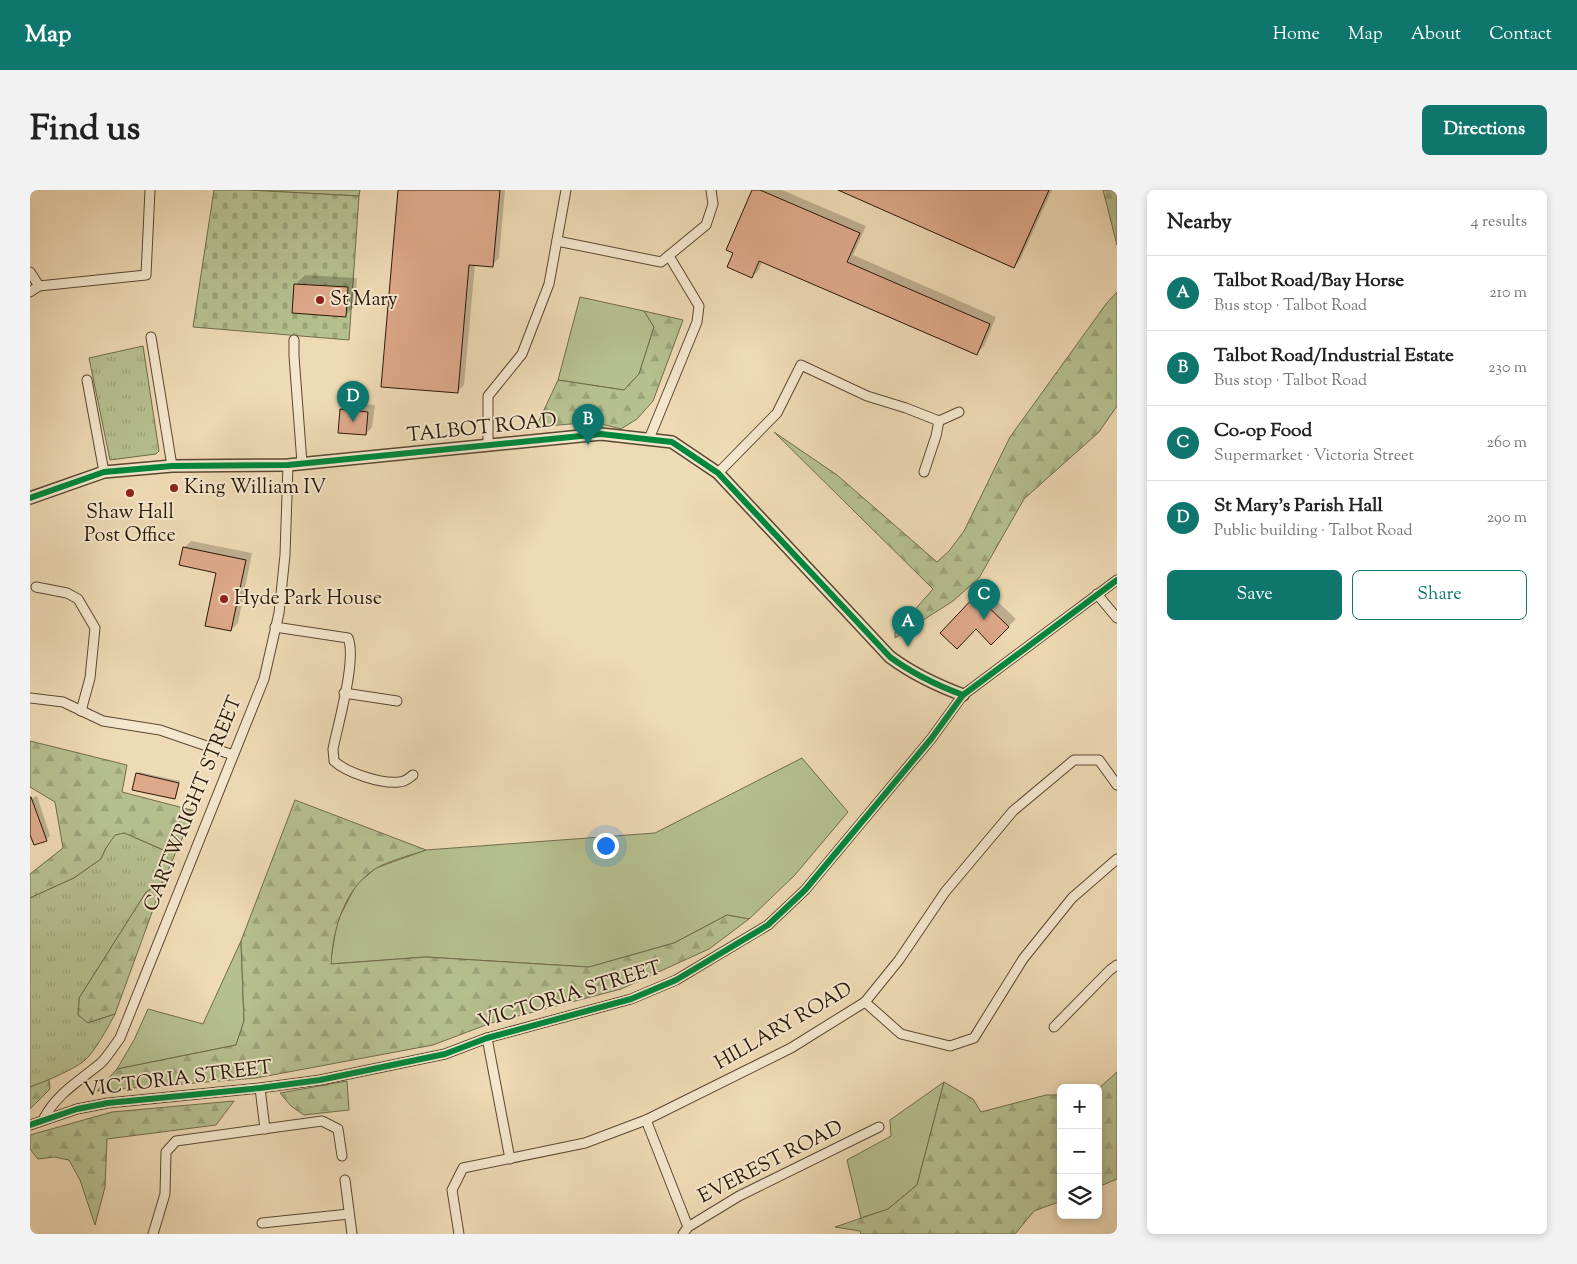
<!DOCTYPE html>
<meta charset="utf-8">
<style>
:root{--surface:#fff;--page:#f2f2f2;--text:#222;--muted:#767676;--line:#e0e0e0;--accent:#0f766e}
body{margin:0;font-family:"Sorts Mill Goudy",serif;background:var(--page);color:var(--text)}
.controls{position:absolute;right:15px;bottom:15px;display:grid;overflow:hidden;border-radius:8px;box-shadow:0 2px 8px #0003}
.controls button{width:45px;height:45px;display:grid;place-items:center;padding:0;border:0;border-bottom:1px solid var(--line);background:var(--surface);color:var(--text);font:25px sans-serif}
.you{position:absolute;left:575px;top:655px;width:18px;height:18px;margin:-12px;border:4px solid #fff;border-radius:50%;background:#1a73e8;box-shadow:0 0 0 8px #1a73e833}
.badge{display:grid;place-items:center;width:32px;height:32px;border-radius:50%;background:var(--accent);color:#fff;font-size:16px;font-weight:700}
.pin{position:absolute;translate:-50% -41px;filter:drop-shadow(0 1px 2px #0008)}
.pin::after{content:'';position:absolute;top:26px;width:18px;height:15px;background:inherit;clip-path:polygon(0 0,100% 0,50% 100%)}
.list{margin:0;padding:0;list-style:none}
h2{display:flex;justify-content:space-between;align-items:center;height:65px;margin:0;padding:0 20px;font-size:21px}
h2 small{font-size:16px;font-weight:400;color:var(--muted)}
.list li{display:grid;grid-template-columns:32px 1fr auto;gap:15px;align-items:center;box-sizing:border-box;height:75px;padding:0 20px;border-top:1px solid var(--line)}
.list b{display:block;font-size:19px;white-space:nowrap}
.list p{margin:0;font-size:16px;white-space:nowrap;color:var(--muted)}
.list em{font-size:16px;font-style:normal;color:var(--muted)}
.actions{display:flex;gap:10px;padding:15px 20px}
.actions a{flex:1;padding:11px 0;border:1px solid var(--accent);border-radius:8px;text-align:center;font-size:18px;color:var(--accent)}
.actions .main{background:var(--accent);color:#fff}
.icon{flex:none;width:28px;height:28px;fill:none;stroke:currentColor;stroke-width:2;stroke-linecap:round;stroke-linejoin:round}
.map{position:relative;flex:none;width:1087px;height:1044px;overflow:hidden;border-radius:8px}
header{display:flex;align-items:center;gap:30px;box-sizing:border-box;height:70px;padding:0 25px;background:var(--accent);color:#fff}
header strong{font-size:24px}
nav{display:flex;gap:28px;margin-inline-start:auto;font-size:18px}
.intro{display:flex;align-items:center;justify-content:space-between;box-sizing:border-box;height:120px;padding:0 30px}
h1{margin:0;font-size:35px}
.button{padding:12px 22px;border-radius:8px;background:var(--accent);color:#fff;font-size:18px;font-weight:700}
main{display:flex;gap:30px;padding:0 30px}
aside{flex:1;background:var(--surface);border-radius:8px;box-shadow:0 2px 8px #0003}
.map>svg:first-child{display:block}
</style>
<header>
<strong>Map</strong>
<nav><a>Home</a><a>Map</a><a>About</a><a>Contact</a></nav>
</header>
<div class="intro"><h1>Find us</h1><a class="button">Directions</a></div>
<main>
<div class="map">
<svg width="1087" height="1044" viewBox="0 0 1087 1044">
<defs>
<pattern id="forest-firs" width="22" height="20" patternUnits="userSpaceOnUse" patternTransform="scale(1.25)"><rect width="22" height="20" fill="#b6c08f"/><path d="M5 1l3.5 6h-7zM16 11l3.5 6h-7z" fill="#9ca47a"/></pattern>
<pattern id="cemetery-stones" width="16" height="16" patternUnits="userSpaceOnUse" patternTransform="scale(1.25)"><rect width="16" height="16" fill="#b6c08f"/><path d="M2 7V4a2 2 0 0 1 4 0v3zM10 15v-3a2 2 0 0 1 4 0v3z" fill="#9ca47a"/></pattern>
<pattern id="park-tufts" width="24" height="20" patternUnits="userSpaceOnUse" patternTransform="scale(1.25)"><rect width="24" height="20" fill="#b6c08f"/><path d="M3 7l-1-3M5 7V3M7 7l1-3M15 17l-1-3M17 17v-4M19 17l1-3" fill="none" stroke="#9ca47a"/></pattern>
</defs>
<rect width="100%" height="100%" fill="#eedab4"/>
<filter id="stains"><feTurbulence type="fractalNoise" baseFrequency=".004" numOctaves="4"/><feColorMatrix values="0 0 0 0 .2 0 0 0 0 .09 0 0 0 0 .02 0 0 0 .5 -.17"/></filter>
<radialGradient id="worn" r=".72"><stop offset=".6" stop-color="#630" stop-opacity="0"/><stop offset="1" stop-color="#630" stop-opacity=".3"/></radialGradient>
<!-- grass -->
<g fill="#b6c08f" stroke="#706c4b">
<polygon points="218,0 330,0 329,6"/>
<polygon points="550,107 614,121 624,137 609,184 594,200 528,190"/>
<polygon points="772,568 818,622 764,686 719,729 697,725 644,753 559,777 396,767 300,774 307,732 326,695 346,678 396,660 625,643"/>
<polygon points="211,751 214,831 206,855 87,879 104,850 118,819 173,834"/>
<polygon points="914,892 887,995 858,1019 831,1028 817,970 861,946 860,930"/>
</g>
<!-- forest -->
<g fill="url(#forest-firs)" stroke="#706c4b">
<polygon points="1073,0 1087,0 1087,55"/>
<polygon points="1087,102 1087,216 1069,242 994,309 949,388 923,411 865,448 865,442 903,399 744,242 807,285 907,372 919,361 934,341 980,247 1076,114"/>
<polygon points="614,121 653,130 623,211 607,229 591,239 563,232 506,237 528,190 594,200 609,184 624,137"/>
<polygon points="0,551 97,575 92,602 165,621 146,662 138,662 94,643 76,658 71,669 44,688 0,708 0,684 33,658 25,612 0,597"/>
<path d="M265,610l131,50c-14,5 -39,11 -51,19 -31,20 -42,60 -44,95l95,-7 163,10 85,-24 53,-28 22,4 -40,30 -88,40 -130,34 -58,22 -177,33 -159,13 20,-22 119,-24 8,-24 -3,-80z"/>
<polygon points="133,692 85,824 58,833 48,826 49,808 116,702"/>
<polygon points="1087,882 1087,989 1068,997 1068,899"/>
<polygon points="19,889 20,899 0,919 0,897"/>
<polygon points="317,891 319,920 274,925 261,916 250,903"/>
<polygon points="914,892 943,909 951,922 1016,905 1031,905 1031,1011 1004,1021 985,1044 831,1044 830,1041 805,1037 858,1019 887,995"/>
<polygon points="204,911 186,935 77,949 75,997 65,1035 50,990 39,970 24,967 8,969 0,959 0,945 82,922"/>
</g>
<!-- cemetery -->
<polygon fill="url(#cemetery-stones)" stroke="#706c4b" points="184,0 218,0 329,6 319,150 163,137"/>
<!-- park -->
<g fill="url(#park-tufts)" stroke="#706c4b">
<polygon points="113,156 129,261 126,264 80,270 59,168"/>
<path d="M94,643l44,19h8l-13,30 -17,10 -67,106 -1,17 10,8 27,-9c-7,13 -20,38 -31,47 -13,10 -38,20 -54,26v-189l44,-20 27,-19 5,-11 9,-13z"/>
</g>
<!-- shadow -->
<g fill="#0003">
<polygon points="369,0 475,0 469,68 462,75 445,74 434,195 427,202"/>
<polygon points="723,0 752,0 836,36 823,65 966,127 954,156 947,163 732,71 729,80 722,87 704,62"/>
<polygon points="819,0 1022,0 990,70 984,77"/>
<polygon points="275,85 327,88 325,116 315,125 266,94"/>
<polygon points="318,213 345,215 342,237 336,244 311,219"/>
<polygon points="161,351 222,363 208,433 201,440 188,382 154,358"/>
<polygon points="954,399 986,429 961,454 946,438 912,443"/>
<polygon points="109,582 150,591 146,606 144,608 107,584"/>
<polygon points="7,606 20,646 16,650 0,641 0,609"/>
</g>
<!-- building -->
<g fill="#dea98a" stroke="#291807">
<polygon points="368,0 470,0 463,77 439,75 428,203 351,197"/>
<polygon points="722,0 730,0 830,43 817,72 960,134 947,165 729,71 722,88 697,77 703,63 696,60"/>
<polygon points="808,0 1019,0 984,78"/>
<polygon points="264,94 318,97 316,127 262,123"/>
<polygon points="310,219 338,222 336,245 308,243"/>
<polygon points="153,357 216,370 201,441 175,436 186,383 149,375"/>
<polygon points="946,405 979,437 961,455 946,439 927,459 910,443"/>
<polygon points="106,583 149,593 145,609 102,600"/>
<polygon points="0,607 1,607 17,651 4,655 0,645"/>
</g>
<g fill="none" stroke-linecap="round" stroke-linejoin="round">
<!-- minor casing -->
<g stroke="#5a4832" stroke-width="11">
<g id="minor">
<polyline points="527,51 631,72 676,35 683,14 681,0"/>
<polyline points="0,82 9,96"/>
<polyline points="0,102 9,96 116,85 120,0"/>
<polyline points="121,147 142,276"/>
<polyline points="264,150 264,166 272,273"/>
<polyline points="57,190 74,282"/>
<polyline points="619,249 667,132 669,116 639,66"/>
<polyline points="458,255 458,206 492,164 519,94 536,0"/>
<polyline points="894,282 906,246 909,231 929,222"/>
<polyline points="688,283 747,223 771,175 837,206 876,218 909,231"/>
<polyline points="6,397 37,403 48,409 65,438 60,488 51,521"/>
<polyline points="1067,404 1087,428"/>
<path d="M245,437l73,11c9,21 -10,86 -15,111l1,12c13,12 47,23 65,21 6,0 10,-4 14,-7"/>
<polyline points="314,503 367,511"/>
<polyline points="0,508 33,512 73,531 130,540 203,565"/>
<polyline points="835,812 871,844 920,856 944,848 993,769 1042,708 1087,669"/>
<polyline points="1024,837 1080,780 1087,775"/>
<polyline points="457,848 480,969"/>
<polyline points="230,898 235,939"/>
<path d="M13,930c13,-26 36,-39 58,-57 7,-7 13,-17 19,-25l144,-359 15,-66 6,-58 3,-90"/>
<polyline points="616,930 658,1037"/>
<polyline points="0,935 47,919 78,913 230,898 290,890 415,864 457,848 601,809 646,790 738,735 775,700 901,549 933,505 1087,390"/>
<polyline points="315,990 322,1044"/>
<polyline points="232,1033 319,1024"/>
<polyline points="123,1044 135,1004 136,962 146,951 292,931 308,939 312,966"/>
<polyline points="429,1044 422,1000 433,978 555,953 616,930 761,858 835,812 869,770 915,702 983,621 1044,570 1069,570 1087,595"/>
<polyline points="653,1044 658,1037 709,1006 849,937"/>
</g>
</g>
<!-- tertiary casing -->
<g stroke="#5a4832" stroke-width="14">
<path id="tertiary" d="M0,308l74,-26 68,-6 116,-1 313,-31 71,8 46,31 172,184c23,17 46,28 73,38"/>
</g>
<!-- minor -->
<use href="#minor" stroke="#f4e7ce" stroke-width="9"/>
<!-- tertiary -->
<use href="#tertiary" stroke="#f4e7ce" stroke-width="11"/>
<!-- cycleway casing -->
<g stroke="#f4e7ce" stroke-width="9">
<g id="cycleway">
<path d="M0,308l74,-26 68,-6 116,-1 313,-31 71,8 46,31 172,184c23,17 46,28 73,38"/>
<polyline points="0,935 47,919 78,913 230,898 290,890 415,864 457,848 601,809 646,790 738,735 775,700 901,549 933,505 1087,390"/>
</g>
</g>
<!-- cycleway -->
<use href="#cycleway" stroke="#00873e" stroke-width="6"/>
</g>
<!-- markers -->
<g fill="#8f2418" stroke="#f4e7ce" stroke-width="2">
<circle cx="290" cy="110" r="5"/>
<circle cx="144" cy="298" r="5"/>
<circle cx="100" cy="303" r="5"/>
<circle cx="194" cy="409" r="5"/>
</g>
<g text-anchor="middle" dominant-baseline="central" stroke-width="4" stroke-linejoin="round" paint-order="stroke">
<!-- poi labels -->
<g font-size="20" fill="#291807" stroke="#f4e7ce" text-anchor="start">
<text x="300" y="110">St Mary</text>
<text x="154" y="298">King William IV</text>
<text x="100" y="323" text-anchor="middle">Shaw Hall<tspan x="100" dy="23">Post Office</tspan></text>
<text x="204" y="409">Hyde Park House</text>
</g>
<!-- street labels -->
<g font-size="20" fill="#291807" stroke="#f4e7ce">
<text transform="translate(452 239) rotate(-6)">TALBOT ROAD</text>
<text transform="translate(164 614) rotate(-68)">CARTWRIGHT STREET</text>
<text transform="translate(540 806) rotate(-17)">VICTORIA STREET</text>
<text transform="translate(754 837) rotate(-30)">HILLARY ROAD</text>
<text transform="translate(148 890) rotate(-7)">VICTORIA STREET</text>
<text transform="translate(741 973) rotate(-27)">EVEREST ROAD</text>
</g>
</g>
<rect width="100%" height="100%" filter="url(#stains)"/>
<rect width="100%" height="100%" fill="url(#worn)"/>
</svg>
<div class="controls">
<button>+</button>
<button>−</button>
<button><svg class="icon" aria-label="layers" viewBox="0 0 24 24"><path d="M12 4l9 5-9 5-9-5zM3 14l9 5 9-5"/></svg></button>
</div>
<div class="you"></div>
<div class="pin badge" style="left:878px;top:457px">A</div>
<div class="pin badge" style="left:558px;top:255px">B</div>
<div class="pin badge" style="left:954px;top:430px">C</div>
<div class="pin badge" style="left:323px;top:232px">D</div>
</div>
<aside>
<h2>Nearby<small>4 results</small></h2>
<ul class="list">
<li><span class="badge">A</span><div><b>Talbot Road/Bay Horse</b><p>Bus stop · Talbot Road</p></div><em>210 m</em></li>
<li><span class="badge">B</span><div><b>Talbot Road/Industrial Estate</b><p>Bus stop · Talbot Road</p></div><em>230 m</em></li>
<li><span class="badge">C</span><div><b>Co-op Food</b><p>Supermarket · Victoria Street</p></div><em>260 m</em></li>
<li><span class="badge">D</span><div><b>St Mary's Parish Hall</b><p>Public building · Talbot Road</p></div><em>290 m</em></li>
</ul>
<div class="actions"><a class="main">Save</a><a>Share</a></div>
</aside>
</main>
